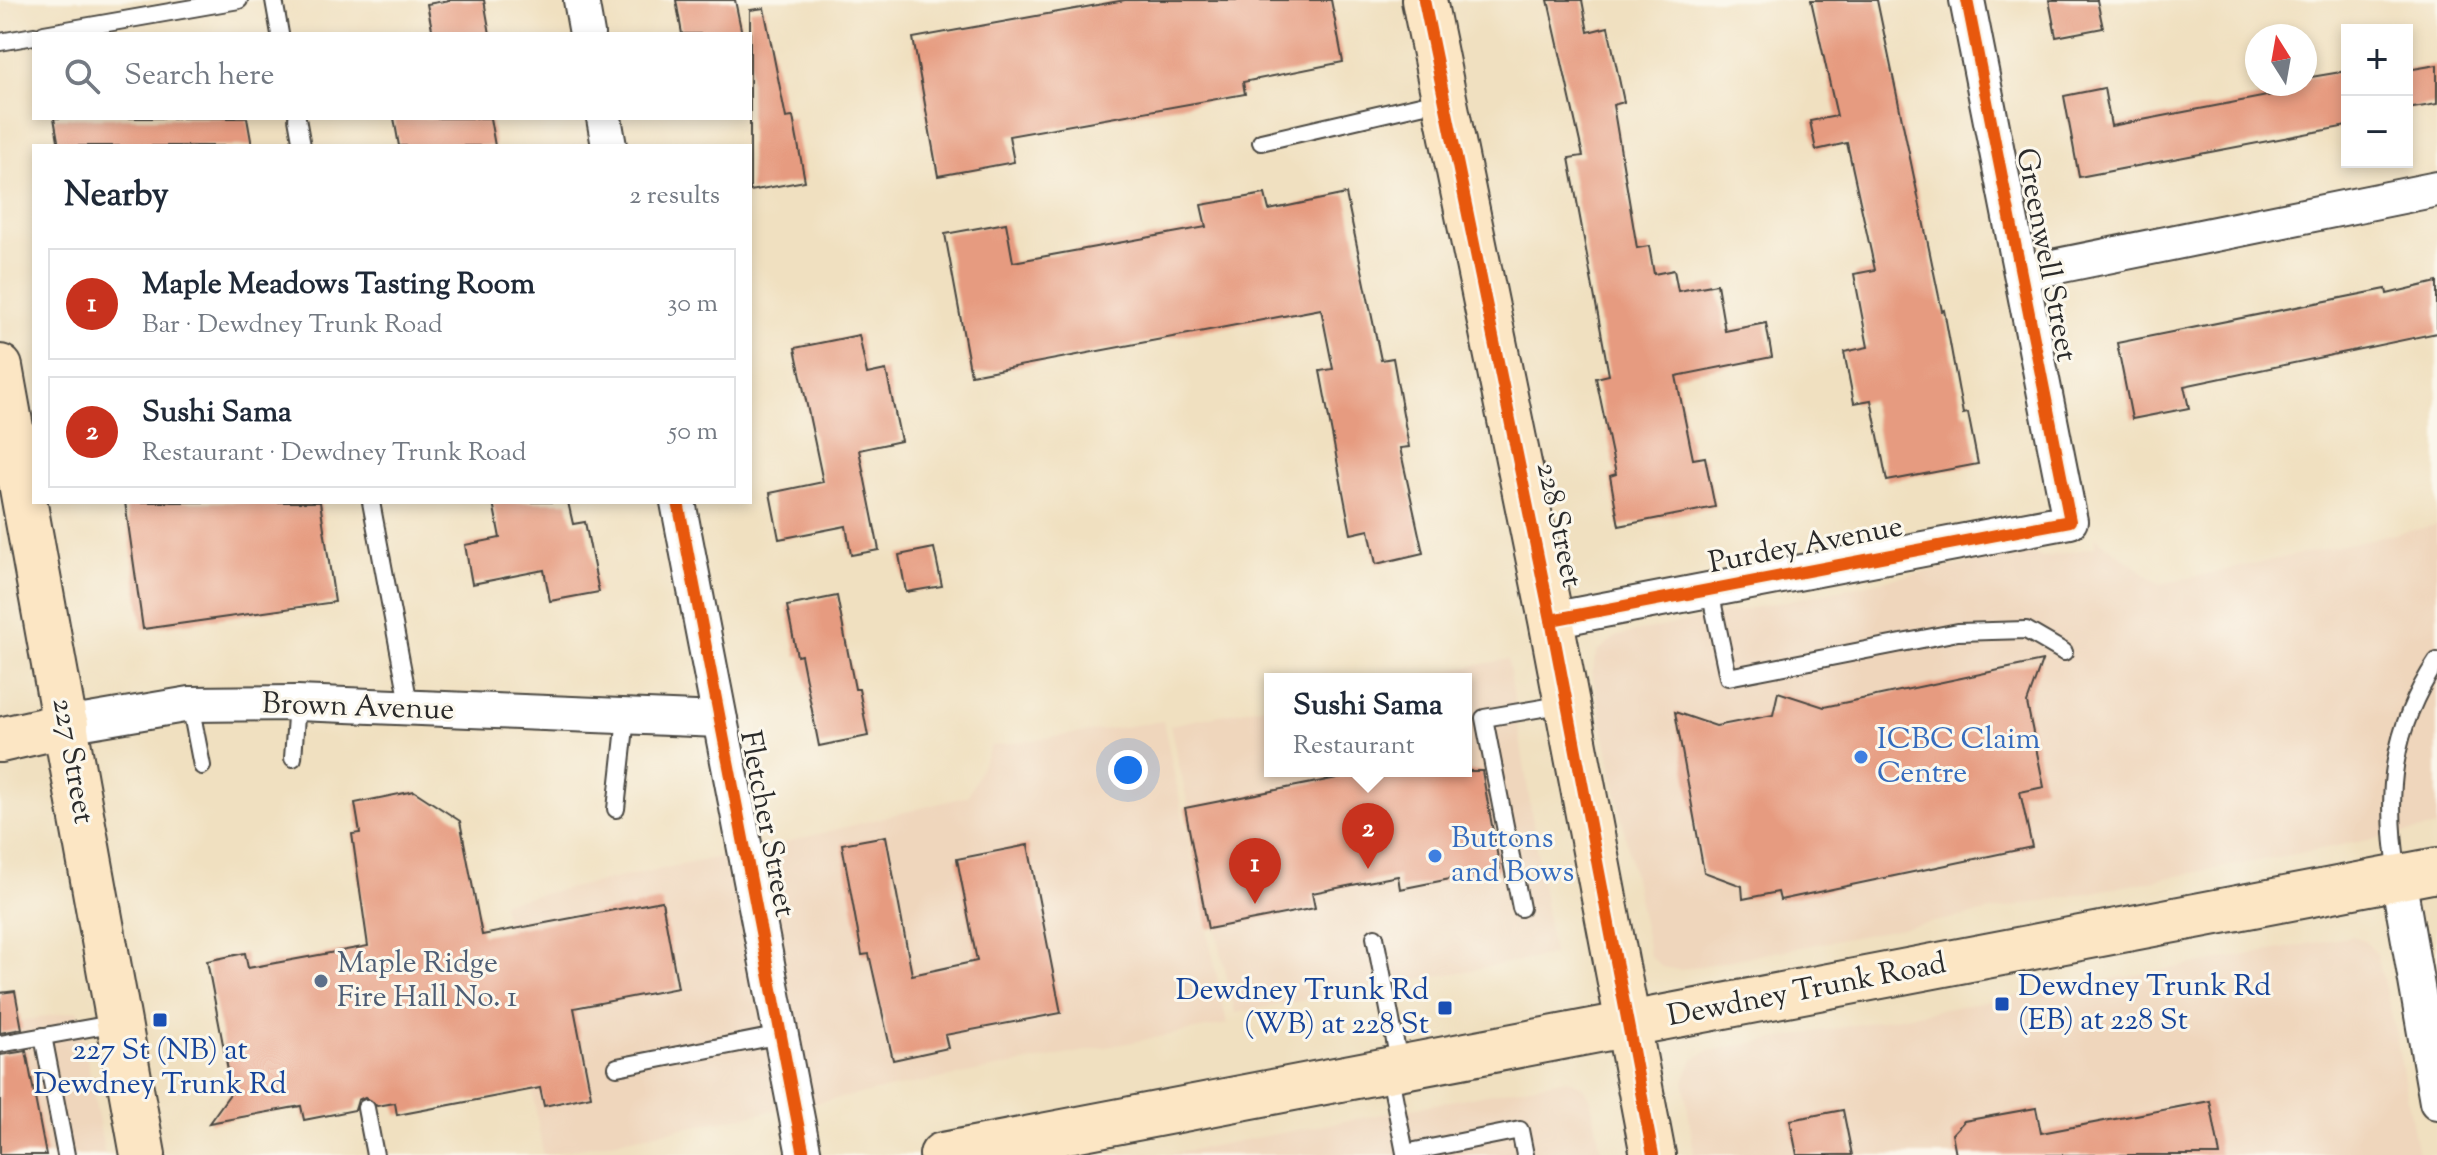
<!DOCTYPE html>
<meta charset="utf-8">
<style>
:root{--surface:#fff;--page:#f2f2f3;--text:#1f2937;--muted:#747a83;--line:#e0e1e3;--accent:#c8321e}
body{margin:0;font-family:"Sorts Mill Goudy",serif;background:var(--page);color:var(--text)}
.controls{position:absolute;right:24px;top:24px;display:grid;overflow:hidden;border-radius:0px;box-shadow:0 4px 12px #0003}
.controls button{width:72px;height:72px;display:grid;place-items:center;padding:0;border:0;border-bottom:2px solid var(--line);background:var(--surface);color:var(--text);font:40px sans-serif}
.compass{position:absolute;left:2245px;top:24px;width:72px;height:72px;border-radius:50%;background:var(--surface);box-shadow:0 4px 12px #0003;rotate:349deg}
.you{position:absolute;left:1128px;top:770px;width:28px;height:28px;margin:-20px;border:6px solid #fff;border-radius:50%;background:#1a73e8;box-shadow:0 0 0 12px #1a73e833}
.badge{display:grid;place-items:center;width:52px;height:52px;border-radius:50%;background:var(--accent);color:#fff;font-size:26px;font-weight:700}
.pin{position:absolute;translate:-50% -66px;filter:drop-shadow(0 2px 4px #0008)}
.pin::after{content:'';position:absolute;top:42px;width:28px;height:24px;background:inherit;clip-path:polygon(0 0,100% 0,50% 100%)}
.popup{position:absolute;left:1264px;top:673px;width:208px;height:104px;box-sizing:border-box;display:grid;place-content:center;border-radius:0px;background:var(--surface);filter:drop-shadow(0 2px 6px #0005);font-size:26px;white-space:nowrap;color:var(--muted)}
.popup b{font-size:30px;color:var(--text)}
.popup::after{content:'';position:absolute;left:50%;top:100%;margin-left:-16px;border:16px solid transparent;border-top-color:var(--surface)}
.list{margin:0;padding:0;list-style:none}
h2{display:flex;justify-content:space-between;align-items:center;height:104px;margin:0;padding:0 32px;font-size:34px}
h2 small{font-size:26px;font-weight:400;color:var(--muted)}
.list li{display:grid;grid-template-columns:52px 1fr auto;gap:24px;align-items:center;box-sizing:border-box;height:112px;margin:0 16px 16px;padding:0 16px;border:2px solid var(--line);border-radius:0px}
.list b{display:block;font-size:30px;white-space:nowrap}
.list p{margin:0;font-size:26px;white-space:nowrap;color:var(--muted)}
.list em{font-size:26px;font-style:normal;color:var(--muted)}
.icon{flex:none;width:44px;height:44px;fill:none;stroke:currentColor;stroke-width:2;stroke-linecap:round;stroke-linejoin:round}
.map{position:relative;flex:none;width:2437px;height:1155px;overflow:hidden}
.search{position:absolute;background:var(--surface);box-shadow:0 4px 12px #0003;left:32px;top:32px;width:720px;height:88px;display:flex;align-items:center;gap:20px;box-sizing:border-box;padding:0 28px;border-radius:0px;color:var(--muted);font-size:30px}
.panel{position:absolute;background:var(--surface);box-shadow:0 4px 12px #0003;left:32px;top:144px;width:720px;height:360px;border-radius:0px}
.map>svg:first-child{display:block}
</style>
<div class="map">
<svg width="2437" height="1155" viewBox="0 0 2437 1155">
<rect width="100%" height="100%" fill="#fbf7ec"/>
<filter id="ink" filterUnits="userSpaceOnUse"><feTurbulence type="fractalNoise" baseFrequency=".0125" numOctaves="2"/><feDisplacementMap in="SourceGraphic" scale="16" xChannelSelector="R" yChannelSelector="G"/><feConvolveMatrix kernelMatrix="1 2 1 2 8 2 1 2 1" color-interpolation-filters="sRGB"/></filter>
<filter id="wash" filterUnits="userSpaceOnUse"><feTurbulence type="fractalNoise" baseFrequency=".006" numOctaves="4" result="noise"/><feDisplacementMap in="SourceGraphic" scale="32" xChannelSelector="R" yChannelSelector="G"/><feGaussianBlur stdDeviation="1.8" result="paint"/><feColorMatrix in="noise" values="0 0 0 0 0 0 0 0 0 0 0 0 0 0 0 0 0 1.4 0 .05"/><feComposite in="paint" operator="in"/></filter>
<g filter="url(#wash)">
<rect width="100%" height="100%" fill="#f0e0c0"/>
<!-- built -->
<g fill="#efd6bc">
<polygon points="2437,525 2437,827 1679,970 1662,967 1650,956 1592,673 1598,651 1617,636 2026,551 2043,557 2095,547 2095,537 2160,584"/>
<polygon points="1508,659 1553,955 1235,1013 1170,725 1270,705 1270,771 1466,771 1466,679 1404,679"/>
<polygon points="1163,721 1227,1024 543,1155 502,902 763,848 968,796 991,746"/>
<polygon points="2353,936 2368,943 2377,955 2394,1024 2418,1155 1694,1155 1684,1081 1693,1059 1708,1051"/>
<polygon points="78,1011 105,1155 0,1155 0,1024"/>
<polygon points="1567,1079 1580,1085 1590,1096 1602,1155 1165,1155"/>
</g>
<g id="blocks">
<!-- building -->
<g fill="#e69b80">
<polygon points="450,0 484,0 490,34 433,34 427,4"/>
<polygon points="676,0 735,0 742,34 682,34"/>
<polygon points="1125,0 1331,0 1343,62 1243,82 1245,94 1009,136 1014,162 938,176 913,38"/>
<polygon points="1548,0 1582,0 1588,32 1608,27 1624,102 1613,105 1637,248 1649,246 1654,274 1674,270 1678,291 1717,284 1725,331 1766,323 1772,357 1676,376 1693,459 1705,457 1715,507 1619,526 1610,476 1616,474 1596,378 1609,375 1569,158 1583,156"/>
<polygon points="1811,0 1877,0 1942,311 1944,310 1963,414 1968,413 1978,464 1887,481 1871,400 1854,403 1844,352 1868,347 1854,274 1875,270 1847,143 1816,150 1810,121 1837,116"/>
<polygon points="2049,0 2097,0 2103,28 2056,37"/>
<polygon points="764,8 786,118 793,117 805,181 750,191 750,10"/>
<polygon points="2437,65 2437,104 2407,109 2407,70"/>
<polygon points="2347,71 2347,126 2079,177 2064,96 2104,88 2111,126 2288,92 2287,84 2305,84 2305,78"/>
<polygon points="54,118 247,118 252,146 59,146"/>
<polygon points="394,118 490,118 495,146 399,146"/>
<polygon points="1265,194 1269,210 1346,194 1381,360 1393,358 1409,447 1400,448 1423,553 1376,564 1369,530 1351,534 1320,371 1333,369 1321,309 971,375 945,234 1006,223 1013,262 1206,227 1201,205"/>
<polygon points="2437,282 2437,333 2184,386 2189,408 2132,419 2117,343 2386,289 2387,294"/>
<polygon points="859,335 867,374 886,370 901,441 859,450 879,550 851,555 846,526 779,539 770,493 823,482 795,348"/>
<polygon points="125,502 320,502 335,602 143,629"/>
<polygon points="493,502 568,502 573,524 585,522 599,592 550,601 544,570 472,584 465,545 500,538"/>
<polygon points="934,548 942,586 906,592 899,555"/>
<polygon points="837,596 855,689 859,689 868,736 819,746 801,655 797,656 787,606"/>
<polygon points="2042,661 2027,703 2044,787 2020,792 2032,847 1780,900 1778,892 1743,899 1742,886 1704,872 1675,712 1716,726 1773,715 1778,692 1824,707"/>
<polygon points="1373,771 1482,771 1500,869 1400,889 1398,876 1312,893 1315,908 1208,929 1185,808"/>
<polygon points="414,791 460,821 482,935 662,901 678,988 574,1008 591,1096 544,1106 540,1088 397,1115 395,1103 377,1106 365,1097 358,1100 355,1110 304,1120 301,1106 209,1123 232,1091 207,961 245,953 248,968 368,946 352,834 360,833 355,803"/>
<polygon points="886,836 912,975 977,961 957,859 1028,845 1061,1013 945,1035 948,1048 893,1060 869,954 862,955 842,844"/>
<polygon points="15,991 22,1029 0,1033 0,993"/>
<polygon points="26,1051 46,1155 0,1155 0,1055"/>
<polygon points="2210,1101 2220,1155 1956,1155 1952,1134 1964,1121 2036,1108 2041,1133"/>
<polygon points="1843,1110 1852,1155 1797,1155 1790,1120"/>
</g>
</g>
</g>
<g filter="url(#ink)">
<use href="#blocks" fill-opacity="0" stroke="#494641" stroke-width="2"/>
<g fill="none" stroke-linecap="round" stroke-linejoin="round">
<!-- lane casing -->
<g stroke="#494641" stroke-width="20">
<g id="lane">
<polyline points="274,0 280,34"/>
<polyline points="44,34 239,0"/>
<polyline points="0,42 34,36"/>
<polyline points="297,118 302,146"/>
<polyline points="1261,142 1442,100"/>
<polyline points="371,502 410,709"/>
<polyline points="1710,591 1728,677 1958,632 2026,630 2064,652"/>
<polyline points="190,704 202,766"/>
<polyline points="293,758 297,703"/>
<polyline points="616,809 626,718"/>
<path d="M2398,875c-13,-80 -7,-145 39,-214"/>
<polyline points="1521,908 1484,718 1566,704"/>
<polyline points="1375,937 1400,1067"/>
<polyline points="43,1036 66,1155"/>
<polyline points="0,1044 117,1023"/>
<polyline points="617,1067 781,1035"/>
<polyline points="1389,1071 1405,1153 1520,1130 1525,1155"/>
<polyline points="366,1108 375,1155"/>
</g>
</g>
<!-- street casing -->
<g stroke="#494641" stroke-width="38">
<g id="street">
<polyline points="581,0 587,34"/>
<polyline points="604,118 609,146"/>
<polyline points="2023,273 2437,189"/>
<polyline points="678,502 804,1155"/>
<polyline points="1551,620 2070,521 1967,0"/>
<polyline points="66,725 190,704 297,703 720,720"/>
<polyline points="2398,877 2437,1102"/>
</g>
</g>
<!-- secondary casing -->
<g stroke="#494641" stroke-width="48">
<g id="secondary">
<polyline points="1424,0 1551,620 1653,1155"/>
<polyline points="0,367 143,1155"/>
<polyline points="0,740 66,725"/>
<polyline points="942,1155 2437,870"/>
</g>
</g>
<!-- lane -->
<use href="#lane" stroke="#fff" stroke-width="16"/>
<!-- street -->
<use href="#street" stroke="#fff" stroke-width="34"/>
<!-- secondary -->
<use href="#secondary" stroke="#fce6c4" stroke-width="44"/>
<!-- cycleway casing -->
<g stroke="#fbf7ec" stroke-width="17">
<g id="cycleway">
<polyline points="1424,0 1551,620 1653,1155"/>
<polyline points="678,502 804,1155"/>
<polyline points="1551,620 2070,521 1967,0"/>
</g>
</g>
<!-- cycleway -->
<use href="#cycleway" stroke="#e8590c" stroke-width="12"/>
</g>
</g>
<!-- markers -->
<g fill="#3f7fe0" stroke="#fbf7ec" stroke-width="3">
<circle cx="1861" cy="757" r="8"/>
<circle cx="1435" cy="856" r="8"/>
</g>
<circle fill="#5c6f8a" stroke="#fbf7ec" stroke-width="3" cx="321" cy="981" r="8"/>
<g fill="#1a4fb4" stroke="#fbf7ec" stroke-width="3">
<rect x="1994" y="996" width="16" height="16" rx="4"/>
<rect x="1437" y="1000" width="16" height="16" rx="4"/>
<rect x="152" y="1012" width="16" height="16" rx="4"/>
</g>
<g text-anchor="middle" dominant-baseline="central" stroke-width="6" stroke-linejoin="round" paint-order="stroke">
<!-- street labels -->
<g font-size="30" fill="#2b2b2b" stroke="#fbf7ec">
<text transform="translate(2045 255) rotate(79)">Greenwell Street</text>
<text transform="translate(1558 525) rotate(78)">228 Street</text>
<text transform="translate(1806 546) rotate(-11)">Purdey Avenue</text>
<text transform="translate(358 708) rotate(2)">Brown Avenue</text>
<text transform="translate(72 761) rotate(80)">227 Street</text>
<text transform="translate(766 824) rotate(79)">Fletcher Street</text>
<text transform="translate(1807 991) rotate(-11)">Dewdney Trunk Road</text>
</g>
<!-- shop labels -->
<g font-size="30" fill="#366cbe" stroke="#fbf7ec" text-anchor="start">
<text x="1877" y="740">ICBC Claim<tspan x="1877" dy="34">Centre</tspan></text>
<text x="1451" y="839">Buttons<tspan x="1451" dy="34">and Bows</tspan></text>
</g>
<!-- service labels -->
<g font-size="30" fill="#4e5e75" stroke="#fbf7ec" text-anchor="start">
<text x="337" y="964">Maple Ridge<tspan x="337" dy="34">Fire Hall No. 1</tspan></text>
</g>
<!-- transit labels -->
<g font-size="30" fill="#164399" stroke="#fbf7ec" text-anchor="start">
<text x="2018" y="987">Dewdney Trunk Rd<tspan x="2018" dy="34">(EB) at 228 St</tspan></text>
<text x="1429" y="991" text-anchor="end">Dewdney Trunk Rd<tspan x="1429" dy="34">(WB) at 228 St</tspan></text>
<text x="160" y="1051" text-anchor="middle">227 St (NB) at<tspan x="160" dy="34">Dewdney Trunk Rd</tspan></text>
</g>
</g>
</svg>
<div class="controls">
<button>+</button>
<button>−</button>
</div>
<svg class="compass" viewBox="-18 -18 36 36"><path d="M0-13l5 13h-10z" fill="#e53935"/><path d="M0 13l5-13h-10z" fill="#747a83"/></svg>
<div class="you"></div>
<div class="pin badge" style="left:1255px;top:904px">1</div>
<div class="pin badge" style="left:1368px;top:869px">2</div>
<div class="popup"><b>Sushi Sama</b>Restaurant</div>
<div class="search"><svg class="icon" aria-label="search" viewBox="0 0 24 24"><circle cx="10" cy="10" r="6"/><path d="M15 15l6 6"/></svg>Search here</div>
<section class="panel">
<h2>Nearby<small>2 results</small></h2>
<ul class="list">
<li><span class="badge">1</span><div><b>Maple Meadows Tasting Room</b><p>Bar · Dewdney Trunk Road</p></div><em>30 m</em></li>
<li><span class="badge">2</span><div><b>Sushi Sama</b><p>Restaurant · Dewdney Trunk Road</p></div><em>50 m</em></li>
</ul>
</section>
</div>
